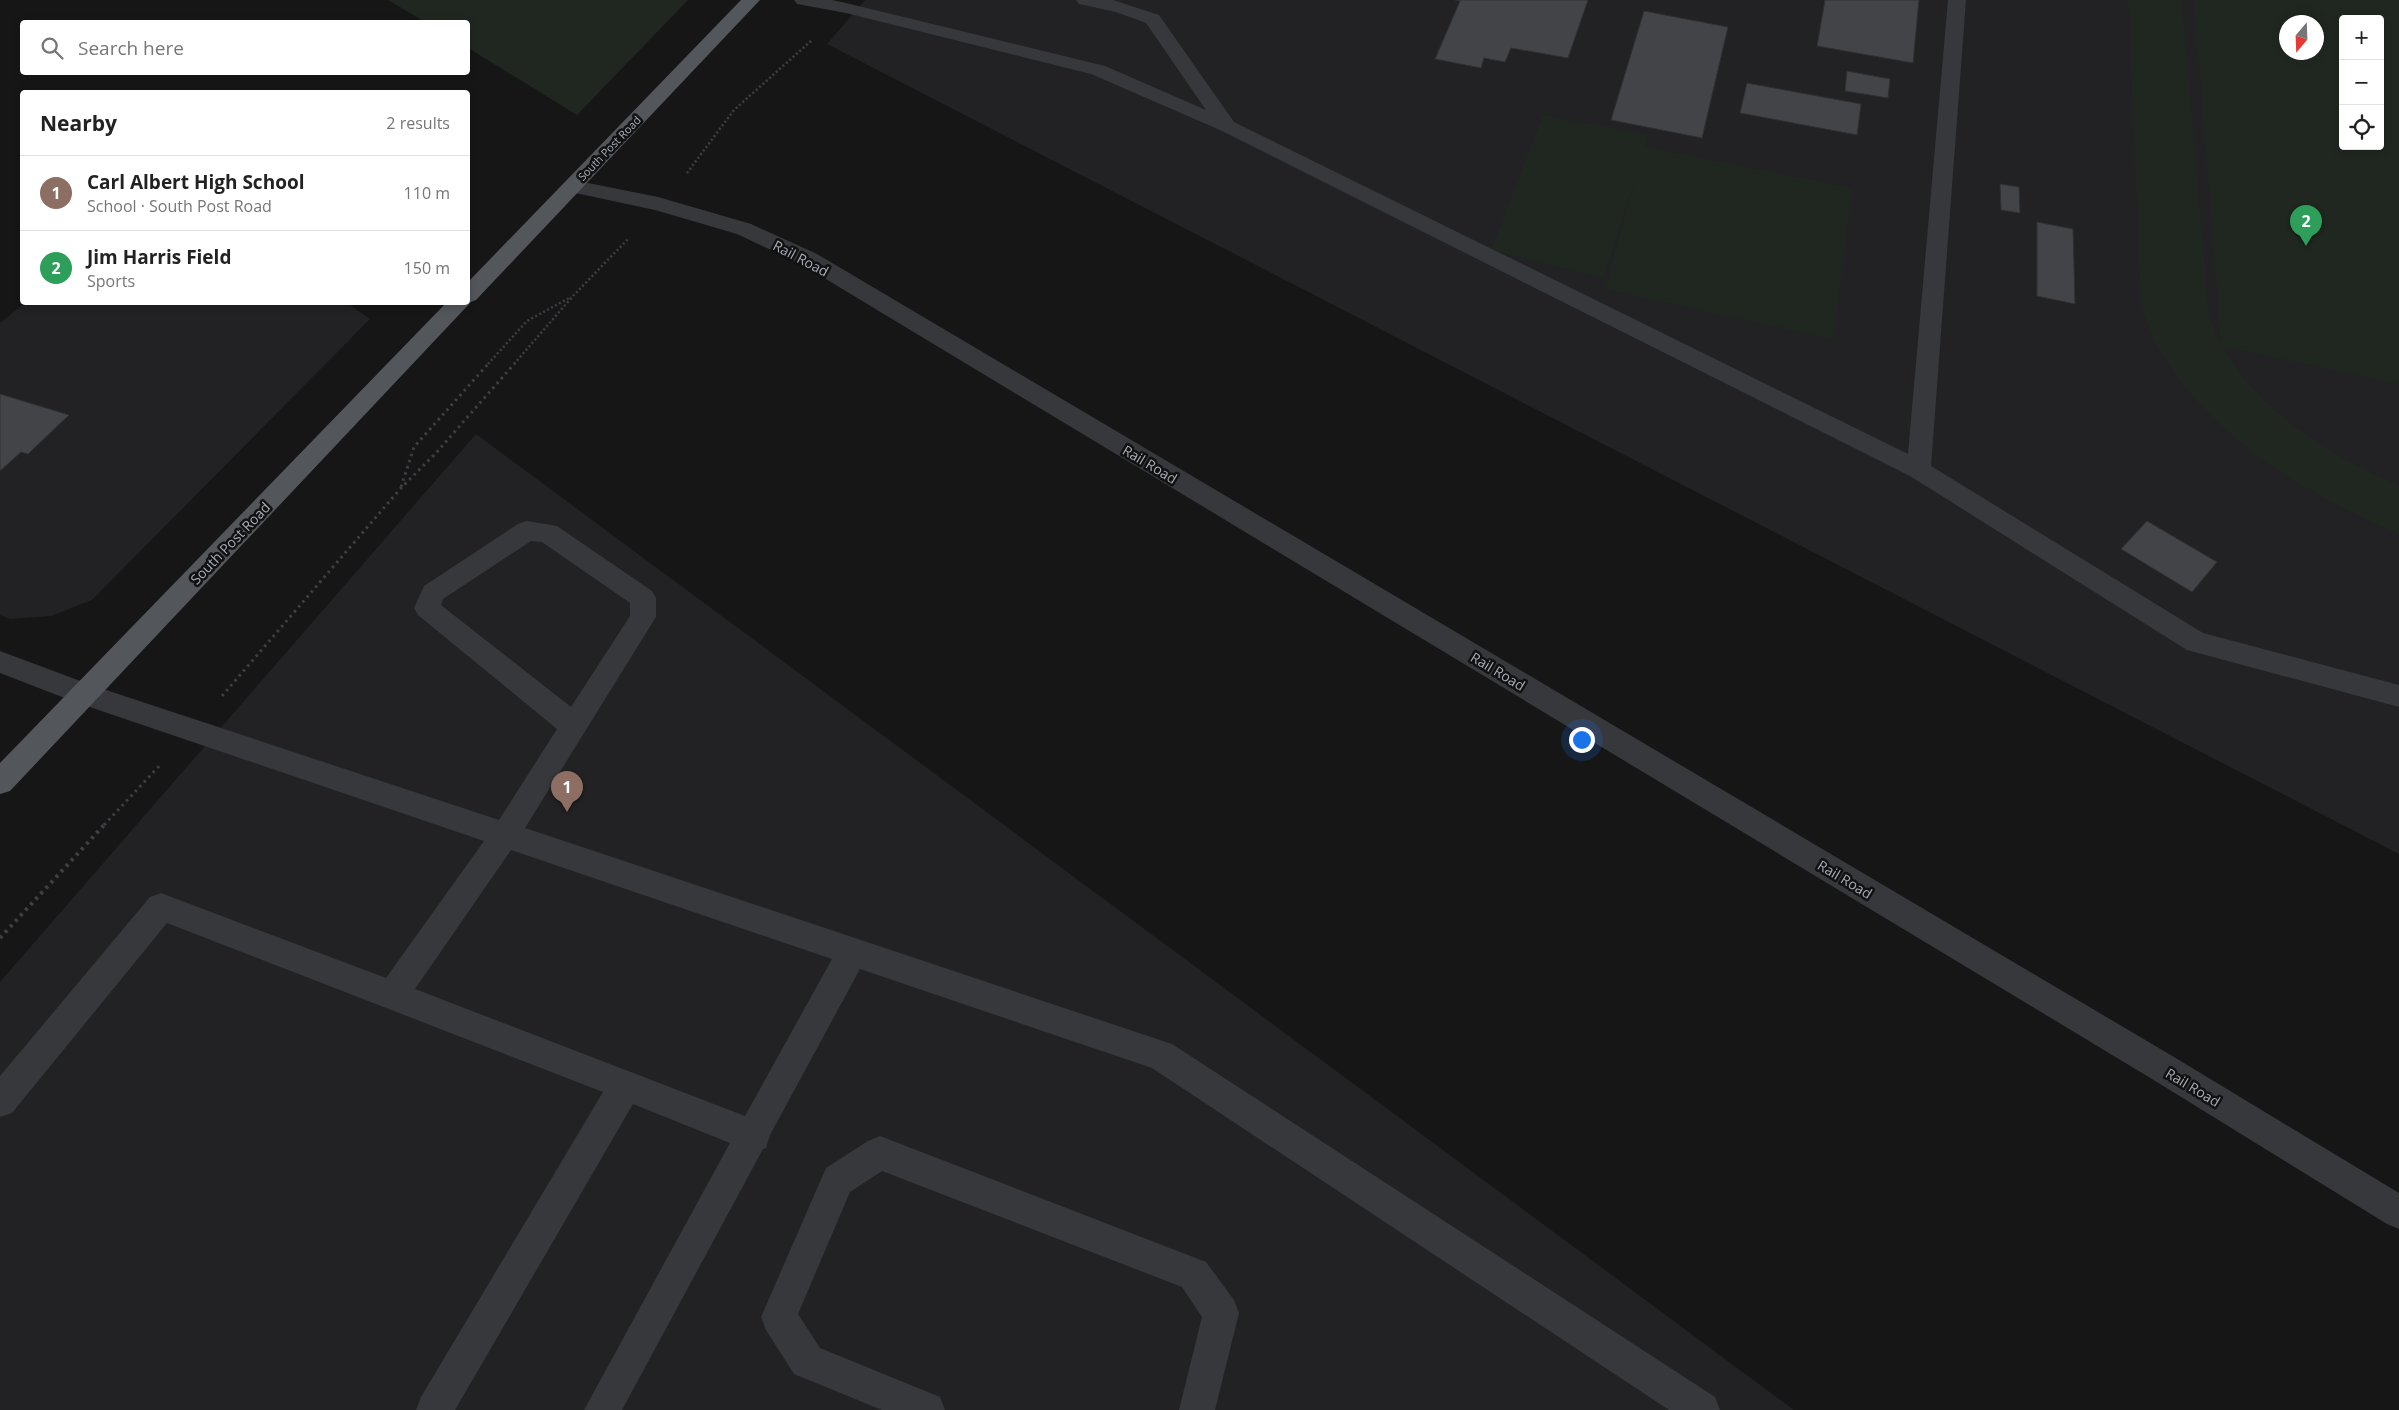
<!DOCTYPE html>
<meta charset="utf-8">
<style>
:root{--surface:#fff;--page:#f6f6f6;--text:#222;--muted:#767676;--line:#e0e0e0;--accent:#7b592f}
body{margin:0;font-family:"Open Sans",sans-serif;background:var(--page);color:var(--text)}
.controls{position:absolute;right:15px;top:15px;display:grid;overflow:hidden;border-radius:5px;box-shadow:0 2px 8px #0003}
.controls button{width:45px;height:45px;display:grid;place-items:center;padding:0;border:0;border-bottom:1px solid var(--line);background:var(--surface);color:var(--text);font:25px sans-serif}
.compass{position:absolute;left:2279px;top:15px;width:45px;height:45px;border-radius:50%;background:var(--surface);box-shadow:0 2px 8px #0003;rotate:199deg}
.you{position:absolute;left:1581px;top:739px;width:18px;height:18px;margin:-12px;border:4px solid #fff;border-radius:50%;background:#1a73e8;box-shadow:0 0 0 8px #1a73e833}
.badge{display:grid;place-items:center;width:32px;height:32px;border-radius:50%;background:var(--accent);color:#fff;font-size:16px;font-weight:700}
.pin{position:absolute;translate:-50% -41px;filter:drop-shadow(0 1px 2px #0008)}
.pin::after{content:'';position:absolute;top:26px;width:18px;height:15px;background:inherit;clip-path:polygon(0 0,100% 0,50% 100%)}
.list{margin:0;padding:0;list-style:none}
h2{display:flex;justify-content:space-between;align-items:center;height:65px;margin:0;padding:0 20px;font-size:21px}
h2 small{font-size:16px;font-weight:400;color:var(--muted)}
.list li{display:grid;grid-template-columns:32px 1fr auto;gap:15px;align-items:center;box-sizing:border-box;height:75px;padding:0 20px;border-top:1px solid var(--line)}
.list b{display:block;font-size:19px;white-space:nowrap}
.list p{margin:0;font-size:16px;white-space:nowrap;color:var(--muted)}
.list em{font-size:16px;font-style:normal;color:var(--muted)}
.icon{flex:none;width:28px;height:28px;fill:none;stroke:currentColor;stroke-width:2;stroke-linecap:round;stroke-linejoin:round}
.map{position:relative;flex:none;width:2399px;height:1410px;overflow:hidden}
.search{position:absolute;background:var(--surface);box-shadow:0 2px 8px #0003;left:20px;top:20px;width:450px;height:55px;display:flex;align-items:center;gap:12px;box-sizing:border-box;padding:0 18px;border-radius:5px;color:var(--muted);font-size:19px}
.panel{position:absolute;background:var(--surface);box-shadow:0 2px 8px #0003;left:20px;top:90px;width:450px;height:215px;border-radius:5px}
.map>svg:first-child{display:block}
</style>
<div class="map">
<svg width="2399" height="1410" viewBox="0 0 2399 1410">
<rect width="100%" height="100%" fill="#161617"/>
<!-- built -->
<g fill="#222224" fill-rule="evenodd">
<path d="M865,0h1534v854l-1572,-810zM2343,19h37v127h-37zM2286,22h30v30h-30z"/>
<polygon points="346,302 370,319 92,600 51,616 10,619 0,615 0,323 25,303"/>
<polygon points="476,434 1794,1410 0,1410 0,982"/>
</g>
<!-- green -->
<g fill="#202720" fill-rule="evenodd">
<polygon points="388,0 688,0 577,115 468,48 468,22 425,22"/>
<path d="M2128,0h54l27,316 12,28 -27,-344h205v384l-177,-38c10,15 20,31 32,44 38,42 94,74 145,95v49c-94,-41 -190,-96 -242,-189 -7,-12 -11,-26 -16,-39zM2343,19h37v127h-37zM2286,22h30v30h-30z"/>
<polygon points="1543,115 1648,135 1645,147 1852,188 1833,339 1605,289 1637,172 1604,278 1491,250"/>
</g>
<!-- building -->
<g fill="#424447" stroke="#303033">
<polygon points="1455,0 1588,0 1568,58 1511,48 1505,62 1484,58 1481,68 1435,59 1460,1"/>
<polygon points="1825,0 1919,0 1913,63 1817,46"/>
<polygon points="1644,11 1728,27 1702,138 1611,120"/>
<polygon points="1847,71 1890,79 1888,98 1845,91"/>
<polygon points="1747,83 1861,104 1857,135 1740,113"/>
<polygon points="2000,184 2019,187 2020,213 2001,210"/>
<polygon points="2037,222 2073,229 2075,304 2037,296"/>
<polygon points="0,394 69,415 28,454 21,452 0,471"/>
<polygon points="2147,521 2217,562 2192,592 2121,549"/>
</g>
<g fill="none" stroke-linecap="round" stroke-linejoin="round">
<!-- path-far2 -->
<g stroke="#3d3f43" stroke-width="2.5" stroke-dasharray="2 2.5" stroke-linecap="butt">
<polyline points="687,173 734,110 812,40"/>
<polyline points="488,364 527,321 571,297"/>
<polyline points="514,364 573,296 629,238"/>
</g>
<!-- path-far1 -->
<g stroke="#3d3f43" stroke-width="3" stroke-dasharray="2.5 4" stroke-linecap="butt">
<polyline points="401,487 414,447 489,363"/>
<polyline points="222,696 401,488 436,453 515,363"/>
<polyline points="104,825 161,764"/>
</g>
<!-- path -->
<polyline stroke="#3d3f43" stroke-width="4" stroke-dasharray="3 4.5" stroke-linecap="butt" points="0,938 105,824"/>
<!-- minor -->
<g fill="#37383c" fill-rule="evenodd">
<polygon points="794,0 832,0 846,3 1105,66 1206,110 1146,23 1116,12 1079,4 1076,0 1113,0 1159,15 1234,122 1908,454 1948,0 1966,0 1931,466 2203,633 2399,685 2399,707 2187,650 1910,476 1220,130 1091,74 846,13 797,4"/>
<polygon points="573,180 658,197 751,224 817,254 2174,1057 2399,1193 2399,1229 2387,1224 2152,1079 801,264 737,234 655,210 566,191 563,186 566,181"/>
<path d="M527,521l30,5 95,65 4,7v19l-131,211 647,216 543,353 5,13h-51l-517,-342 -292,-99 -90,166 -4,13 -3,1 -141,261h-38l146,-267 -97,-39 -178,306h-39l5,-13 182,-305 -436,-169 -155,190 -12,4v-41l150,-179 11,-4 225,85 98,-137 -409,-139 -75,-29v-22l91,34 408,135 58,-91 -139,-114 -4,-7 10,-22 94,-62zM531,541l11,1 88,61v13l-59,91 -130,-102 2,-6zM511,850l321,109 -87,157 -330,-127z"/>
<polygon points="880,1136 1206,1262 1234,1300 1239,1313 1215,1410 1179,1410 1202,1317 1182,1287 882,1171 850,1192 798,1314 820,1348 940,1397 945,1410 882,1410 794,1374 766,1330 761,1317 826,1168 868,1141"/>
</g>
<!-- major -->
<polygon fill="#53565b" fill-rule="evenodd" points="741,0 760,0 476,300 471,302 10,791 0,794 0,763 447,302 468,302 468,282"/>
</g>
<g text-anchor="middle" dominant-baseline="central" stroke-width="5" stroke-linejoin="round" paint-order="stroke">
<!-- far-street labels -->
<g font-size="11" fill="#a8aeb7" stroke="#111112">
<text transform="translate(609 148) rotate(-46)">South Post Road</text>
</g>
<!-- street labels -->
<g font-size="14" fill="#a8aeb7" stroke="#111112">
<text transform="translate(801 258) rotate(28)">Rail Road</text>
<text transform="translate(1150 464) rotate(31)">Rail Road</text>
<text transform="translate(230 543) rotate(-46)">South Post Road</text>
<text transform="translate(1498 671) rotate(31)">Rail Road</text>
<text transform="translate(1845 879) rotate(31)">Rail Road</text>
<text transform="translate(2193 1087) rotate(31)">Rail Road</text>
</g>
</g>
</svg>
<div class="controls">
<button>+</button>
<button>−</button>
<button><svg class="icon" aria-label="locate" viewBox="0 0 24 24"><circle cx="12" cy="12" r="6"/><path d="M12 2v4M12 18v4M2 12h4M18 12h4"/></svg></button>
</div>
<svg class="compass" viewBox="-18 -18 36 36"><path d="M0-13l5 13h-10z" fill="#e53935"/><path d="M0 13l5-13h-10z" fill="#767676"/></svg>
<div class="you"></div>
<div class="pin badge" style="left:567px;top:812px;background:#8d6e63">1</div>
<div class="pin badge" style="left:2306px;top:246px;background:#2e9e5b">2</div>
<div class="search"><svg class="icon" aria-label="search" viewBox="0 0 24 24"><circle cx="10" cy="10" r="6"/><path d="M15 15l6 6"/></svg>Search here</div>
<section class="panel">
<h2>Nearby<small>2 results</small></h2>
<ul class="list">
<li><span class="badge" style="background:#8d6e63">1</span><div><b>Carl Albert High School</b><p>School · South Post Road</p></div><em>110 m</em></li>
<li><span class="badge" style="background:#2e9e5b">2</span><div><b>Jim Harris Field</b><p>Sports</p></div><em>150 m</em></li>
</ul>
</section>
</div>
